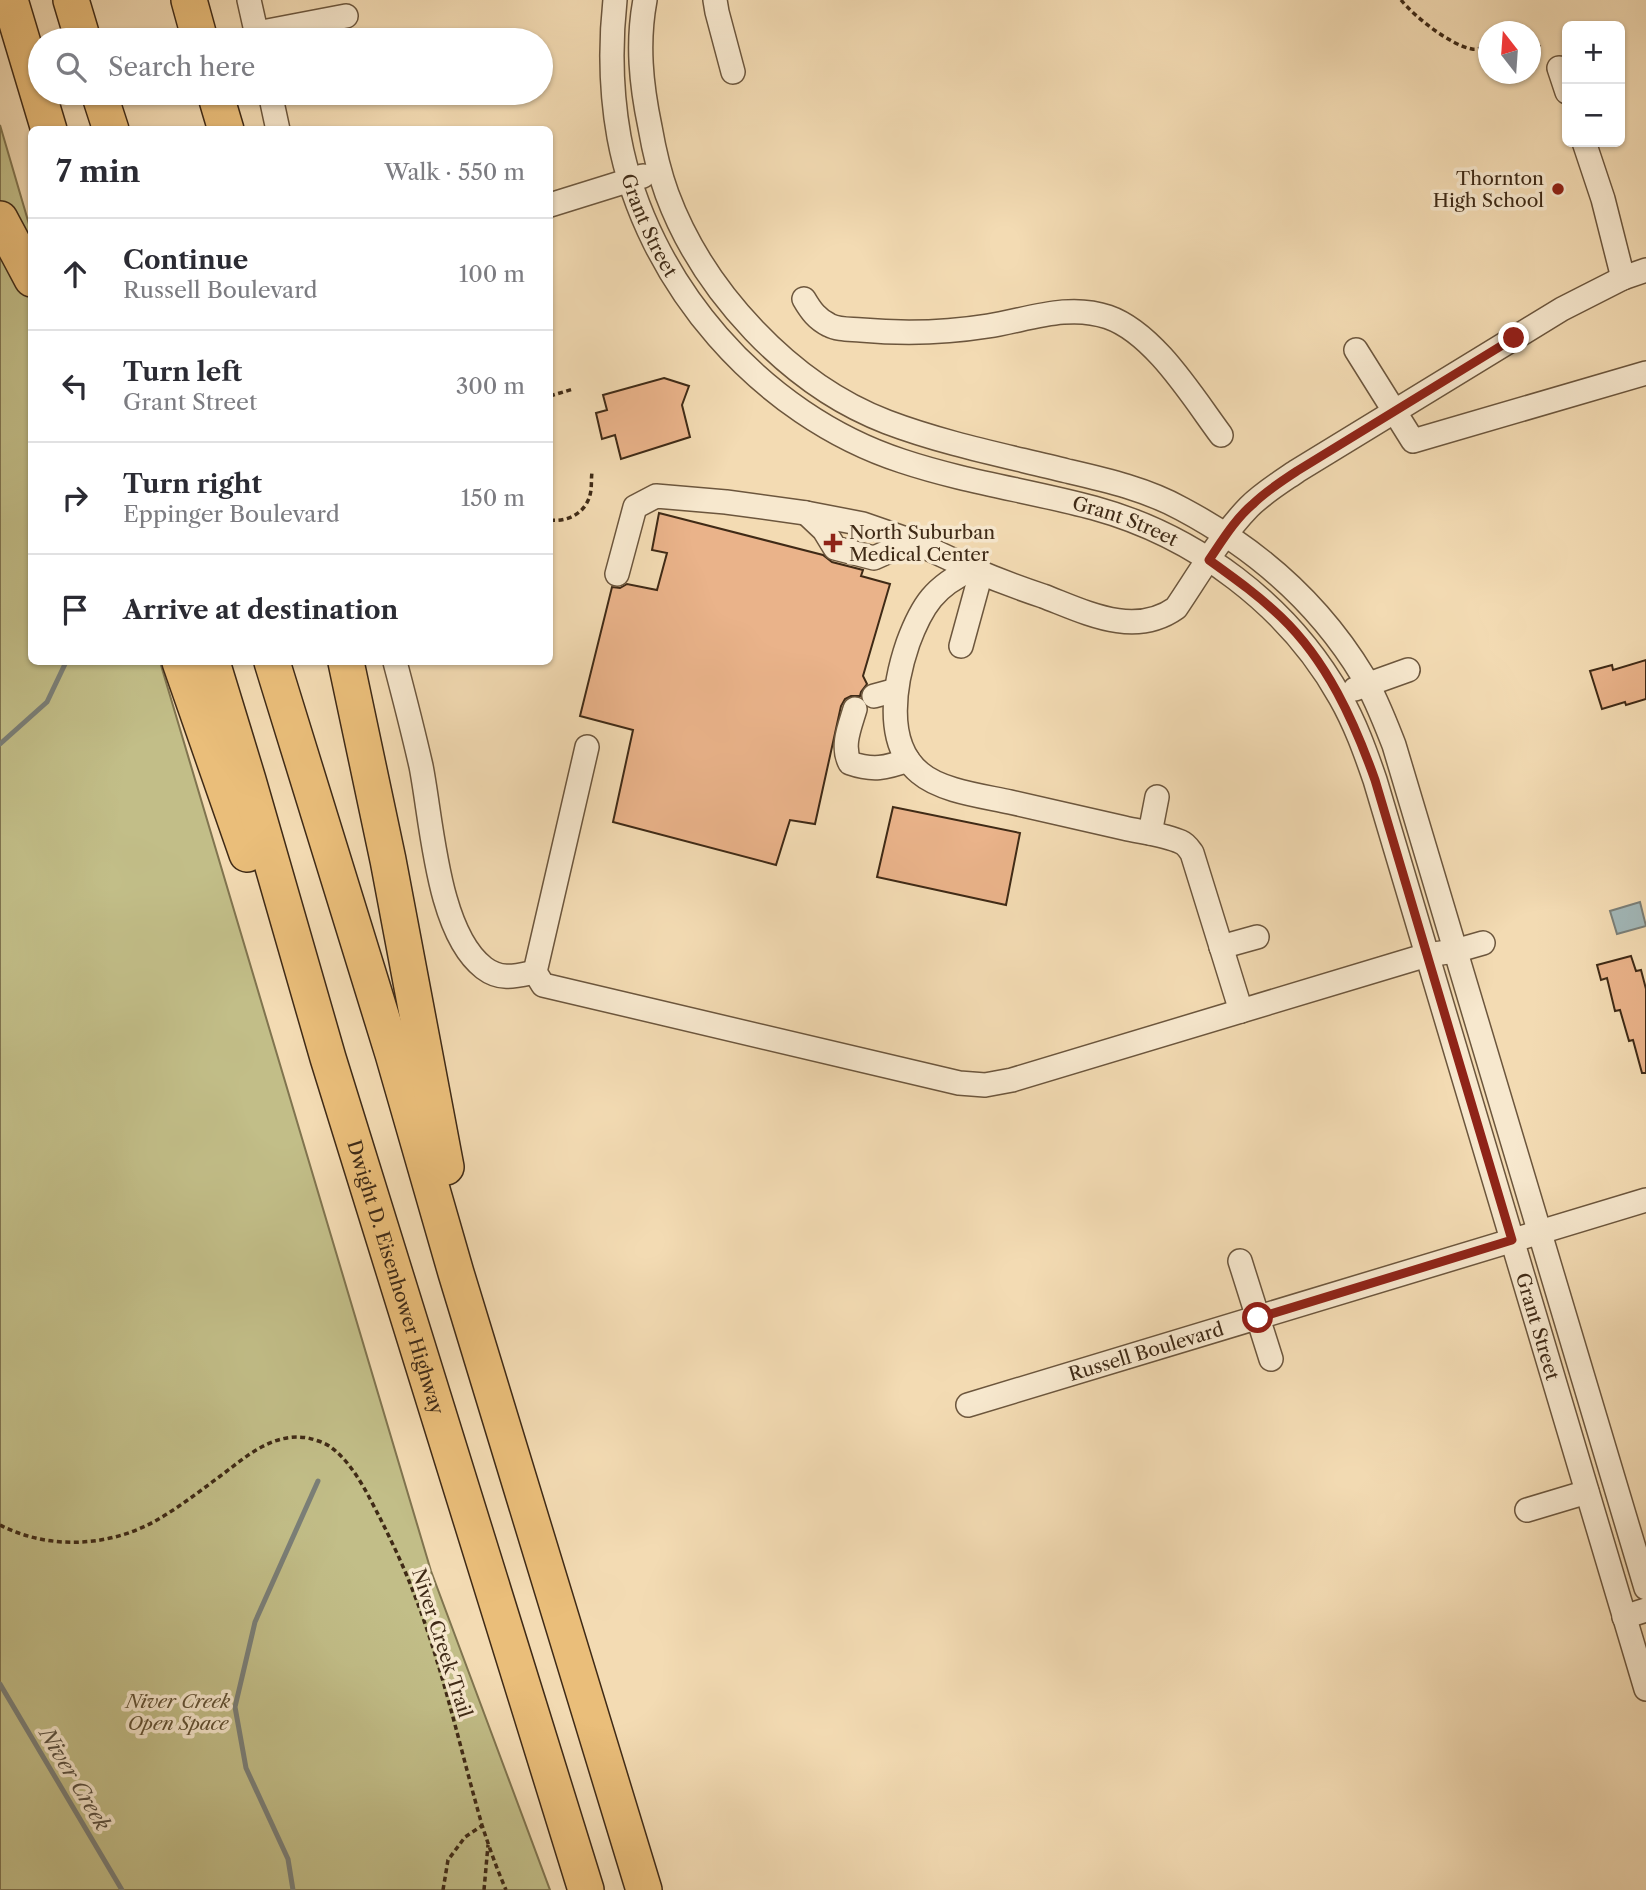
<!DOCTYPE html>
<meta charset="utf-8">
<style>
:root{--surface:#fff;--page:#f2f2f3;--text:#2b2b33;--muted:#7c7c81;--line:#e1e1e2}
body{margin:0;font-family:"Libre Caslon Text",serif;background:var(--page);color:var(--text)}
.controls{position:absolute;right:21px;top:21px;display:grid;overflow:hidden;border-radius:10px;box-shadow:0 2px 5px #0004}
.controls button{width:63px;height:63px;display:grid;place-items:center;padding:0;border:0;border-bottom:2px solid var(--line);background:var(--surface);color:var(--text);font:35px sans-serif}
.compass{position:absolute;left:1478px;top:21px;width:63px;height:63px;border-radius:50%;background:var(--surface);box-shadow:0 2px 5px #0004;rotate:343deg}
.stop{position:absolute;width:21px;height:21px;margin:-16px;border:5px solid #8f2418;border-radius:50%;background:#fff}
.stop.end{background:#8f2418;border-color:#fff;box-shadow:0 2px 7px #0008}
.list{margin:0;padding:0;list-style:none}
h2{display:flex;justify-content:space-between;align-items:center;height:91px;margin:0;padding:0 28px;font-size:30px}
h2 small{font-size:23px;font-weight:400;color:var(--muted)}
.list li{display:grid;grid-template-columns:46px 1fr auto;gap:21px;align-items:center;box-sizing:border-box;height:112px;padding:0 28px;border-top:2px solid var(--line)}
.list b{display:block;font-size:26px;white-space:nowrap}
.list p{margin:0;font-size:23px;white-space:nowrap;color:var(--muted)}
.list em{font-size:23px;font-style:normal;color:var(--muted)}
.icon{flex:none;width:38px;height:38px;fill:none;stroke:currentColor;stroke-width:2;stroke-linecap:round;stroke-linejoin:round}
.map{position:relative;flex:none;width:1646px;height:1890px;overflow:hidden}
.search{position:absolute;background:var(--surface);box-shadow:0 2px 5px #0004;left:28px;top:28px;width:525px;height:77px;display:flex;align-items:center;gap:18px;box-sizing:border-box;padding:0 24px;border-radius:38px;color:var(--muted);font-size:26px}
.panel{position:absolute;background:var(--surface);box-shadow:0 2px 5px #0004;left:28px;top:126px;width:525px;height:539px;border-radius:10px}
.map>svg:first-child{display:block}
</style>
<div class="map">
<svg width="1646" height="1890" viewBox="0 0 1646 1890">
<rect width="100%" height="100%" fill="#f3dbb3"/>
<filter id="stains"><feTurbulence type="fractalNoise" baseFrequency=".00286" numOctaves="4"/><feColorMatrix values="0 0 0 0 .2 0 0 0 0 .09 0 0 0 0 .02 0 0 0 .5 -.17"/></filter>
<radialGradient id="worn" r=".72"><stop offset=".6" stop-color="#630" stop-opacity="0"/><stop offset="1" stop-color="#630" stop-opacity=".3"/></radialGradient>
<!-- green -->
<polygon fill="#c2be88" stroke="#80744f" stroke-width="2" points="0,125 31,231 32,662 160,662 431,1571 550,1890 0,1890"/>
<!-- water -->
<polygon fill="#a2b8b9" stroke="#7a7f78" stroke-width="2" points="1640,902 1646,926 1617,934 1610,911"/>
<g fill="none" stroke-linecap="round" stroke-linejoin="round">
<!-- stream -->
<g stroke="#7a7f78" stroke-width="5">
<polyline points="0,744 47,702 66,662"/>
<polyline points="0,1684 122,1890"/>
<polyline points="293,1890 288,1859 246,1768 235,1707 255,1622 318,1481"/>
</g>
</g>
<!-- building -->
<g fill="#eab38a" stroke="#3f2a16" stroke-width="2">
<polygon points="664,378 689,386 682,405 690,437 621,459 615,435 602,439 596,413 607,410 603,395"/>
<polygon points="659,513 823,555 832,562 863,570 861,576 890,584 863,676 867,684 861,692 860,696 851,696 845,699 841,706 815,824 790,820 776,865 613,822 633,730 580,716 612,587 620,588 627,584 657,590 667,553 652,550"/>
<polygon points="1646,660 1646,699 1626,705 1625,702 1602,709 1590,671 1612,665 1613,670"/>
<polygon points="893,807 1020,833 1006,905 877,877"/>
<polygon points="1631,956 1636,971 1641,970 1646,989 1646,1073 1642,1073 1633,1040 1629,1041 1620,1010 1615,1011 1607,978 1601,980 1597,965"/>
</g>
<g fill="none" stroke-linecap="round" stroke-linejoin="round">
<!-- minor casing -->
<g stroke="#6c563d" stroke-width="26">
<g id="minor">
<polyline points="249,0 258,40"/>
<path id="s1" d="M615,0c-5,46 -4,92 4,137 27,146 142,278 283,324 63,21 129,30 192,47 102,28 194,97 246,189 15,26 25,54 35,83l271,909"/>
<path d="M645,0c-8,43 -4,84 5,127 4,23 9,45 17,67 36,97 123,191 220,228 58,22 120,34 180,49 39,9 79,18 115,38 75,40 137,94 181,167 13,22 22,46 31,69l252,843"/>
<polyline points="715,0 717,12 733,72"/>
<polyline points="257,33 346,16"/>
<polyline points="1559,68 1567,92"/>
<polyline points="270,93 278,130"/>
<polyline points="1584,142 1603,199 1623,278"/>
<polyline points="550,205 643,176"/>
<path d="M804,299c7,12 13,20 25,26 9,5 22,4 32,5 44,4 83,3 127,-4 39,-6 80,-23 120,-9 46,16 84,79 113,118"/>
<polyline points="1356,350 1413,441 1646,373"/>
<polyline points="806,513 824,530 835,548 874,558 912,541"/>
<polyline points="617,574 635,507 656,496 726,502 806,513 863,524 912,541 972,569"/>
<polyline points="961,646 981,573"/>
<path d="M395,662c9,34 18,69 26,104 11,55 16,166 63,202 17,13 32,8 51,4"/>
<polyline points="1355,689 1408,670"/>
<polyline points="874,696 896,690"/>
<path d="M855,709c-5,17 -14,37 -5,54 23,8 36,5 58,-3"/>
<polyline points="587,747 535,972 543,985 959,1083 985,1085 1012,1080 1427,955 1455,951 1483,943"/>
<polyline points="1150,833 1157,797"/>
<polyline points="1221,947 1257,937"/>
<path d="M1241,1011l-49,-158c-3,-4 -6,-9 -11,-11 -15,-7 -40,-10 -57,-14 -38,-9 -76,-17 -114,-26 -27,-6 -69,-11 -90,-29 -37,-30 -25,-92 -12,-130 14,-38 27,-57 64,-74 23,10 47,19 71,27 42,16 91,42 133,12 23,-34 44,-71 73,-101 14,-14 32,-25 48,-36l265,-162 61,-31 23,-8"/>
<polyline points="1240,1261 1271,1359"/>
<path id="s2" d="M968,1405l678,-205"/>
<polyline points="1527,1510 1587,1492"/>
<polyline points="1624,1617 1646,1610"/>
</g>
</g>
<!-- highway casing -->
<g stroke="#3f2a16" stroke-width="38">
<g id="highway">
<polyline points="10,0 49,130"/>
<polyline points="71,0 83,40"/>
<polyline points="189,0 200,40"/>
<polyline points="99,93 111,130"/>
<polyline points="215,93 226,130"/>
<polyline points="0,219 32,279"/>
<polyline points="180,662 247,854"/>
<path id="s3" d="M212,662l36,118 80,278 258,832"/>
<polyline points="272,662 393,1054 456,1273 644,1890"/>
<polyline points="346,662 388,860 446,1167"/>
</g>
</g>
<!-- path -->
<g stroke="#3f2a16" stroke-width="3.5" stroke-dasharray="5 3.5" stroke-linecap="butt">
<path d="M1401,0c14,17 49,45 71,49 5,1 11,-2 16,-3"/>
<polyline points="1530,41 1540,47"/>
<polyline points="550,396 573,389"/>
<path d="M550,520c17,2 35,-6 40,-25 2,-7 1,-16 2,-23"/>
<path d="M0,1525c50,26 114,22 162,-8 20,-12 38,-26 57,-40 27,-20 53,-45 89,-39 8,2 18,5 24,10 22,17 36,47 48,70 11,22 22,45 31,68 31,77 48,159 71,239 7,22 15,44 24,65"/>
<polyline points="443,1890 448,1860 465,1837 483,1825"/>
<polyline points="484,1890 488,1845"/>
</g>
<!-- minor -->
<use href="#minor" stroke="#f7e8ce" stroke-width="23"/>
<!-- highway -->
<use href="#highway" stroke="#eabe7a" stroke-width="35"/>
</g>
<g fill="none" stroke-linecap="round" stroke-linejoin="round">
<!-- route -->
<path stroke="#8f2418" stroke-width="9" d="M1258,1318l254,-78 -137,-460c-21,-59 -48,-119 -94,-163 -23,-22 -47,-39 -72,-57 13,-19 26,-41 44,-56 13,-13 29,-23 44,-33l217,-133"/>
</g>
<!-- markers -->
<g fill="#8f2418" stroke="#f7e8ce" stroke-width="2.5">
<circle cx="1558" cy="189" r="7"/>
<path d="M829.5 532.5h7v7h7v7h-7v7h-7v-7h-7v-7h7z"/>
</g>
<g text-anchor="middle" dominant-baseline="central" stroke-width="7" stroke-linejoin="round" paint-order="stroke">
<!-- poi labels -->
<g font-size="19" fill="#3f2a16" stroke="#f7e8ce" text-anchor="end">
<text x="1544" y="178">Thornton<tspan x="1544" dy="22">High School</tspan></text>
<text x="849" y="532" text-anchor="start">North Suburban<tspan x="849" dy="22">Medical Center</tspan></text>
</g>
<!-- street labels -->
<g font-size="19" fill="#3f2a16" stroke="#f7e8ce">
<text stroke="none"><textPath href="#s1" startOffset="231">Grant Street</textPath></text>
<text stroke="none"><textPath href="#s1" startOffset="819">Grant Street</textPath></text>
<text stroke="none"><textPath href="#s3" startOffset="642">Dwight D. Eisenhower Highway</textPath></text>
<text stroke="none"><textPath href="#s1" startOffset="1764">Grant Street</textPath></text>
<text stroke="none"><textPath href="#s2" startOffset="186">Russell Boulevard</textPath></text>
<text transform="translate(442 1643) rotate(72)">Niver Creek Trail</text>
</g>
<!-- park labels -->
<g font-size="19" font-style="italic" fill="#604f32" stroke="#f7e8ce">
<text x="178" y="1701">Niver Creek<tspan x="178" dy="22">Open Space</tspan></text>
</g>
<!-- water labels -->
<g font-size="21" font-style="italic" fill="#584e3f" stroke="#f7e8ce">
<text transform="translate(75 1779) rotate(59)">Niver Creek</text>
</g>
</g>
<rect width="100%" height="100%" filter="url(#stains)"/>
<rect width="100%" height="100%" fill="url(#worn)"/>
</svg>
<div class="controls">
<button>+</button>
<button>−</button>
</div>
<svg class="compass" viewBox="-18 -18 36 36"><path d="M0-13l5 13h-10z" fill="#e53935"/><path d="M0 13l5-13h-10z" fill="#7c7c81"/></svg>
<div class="stop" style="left:1258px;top:1318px"></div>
<div class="stop end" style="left:1514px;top:338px"></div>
<div class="search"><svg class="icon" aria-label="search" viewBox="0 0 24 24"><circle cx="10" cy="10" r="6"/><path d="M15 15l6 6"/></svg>Search here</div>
<section class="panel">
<h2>7 min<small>Walk · 550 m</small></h2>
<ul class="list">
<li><svg class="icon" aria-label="ahead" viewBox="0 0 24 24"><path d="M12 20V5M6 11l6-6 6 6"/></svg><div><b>Continue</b><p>Russell Boulevard</p></div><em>100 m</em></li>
<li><svg class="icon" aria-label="left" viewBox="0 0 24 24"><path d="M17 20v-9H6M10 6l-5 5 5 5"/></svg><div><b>Turn left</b><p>Grant Street</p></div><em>300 m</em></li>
<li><svg class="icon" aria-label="right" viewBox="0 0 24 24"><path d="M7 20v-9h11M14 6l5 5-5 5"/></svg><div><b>Turn right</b><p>Eppinger Boulevard</p></div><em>150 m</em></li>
<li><svg class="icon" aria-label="arrive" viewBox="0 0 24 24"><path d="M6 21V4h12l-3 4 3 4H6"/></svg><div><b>Arrive at destination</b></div></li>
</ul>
</section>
</div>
